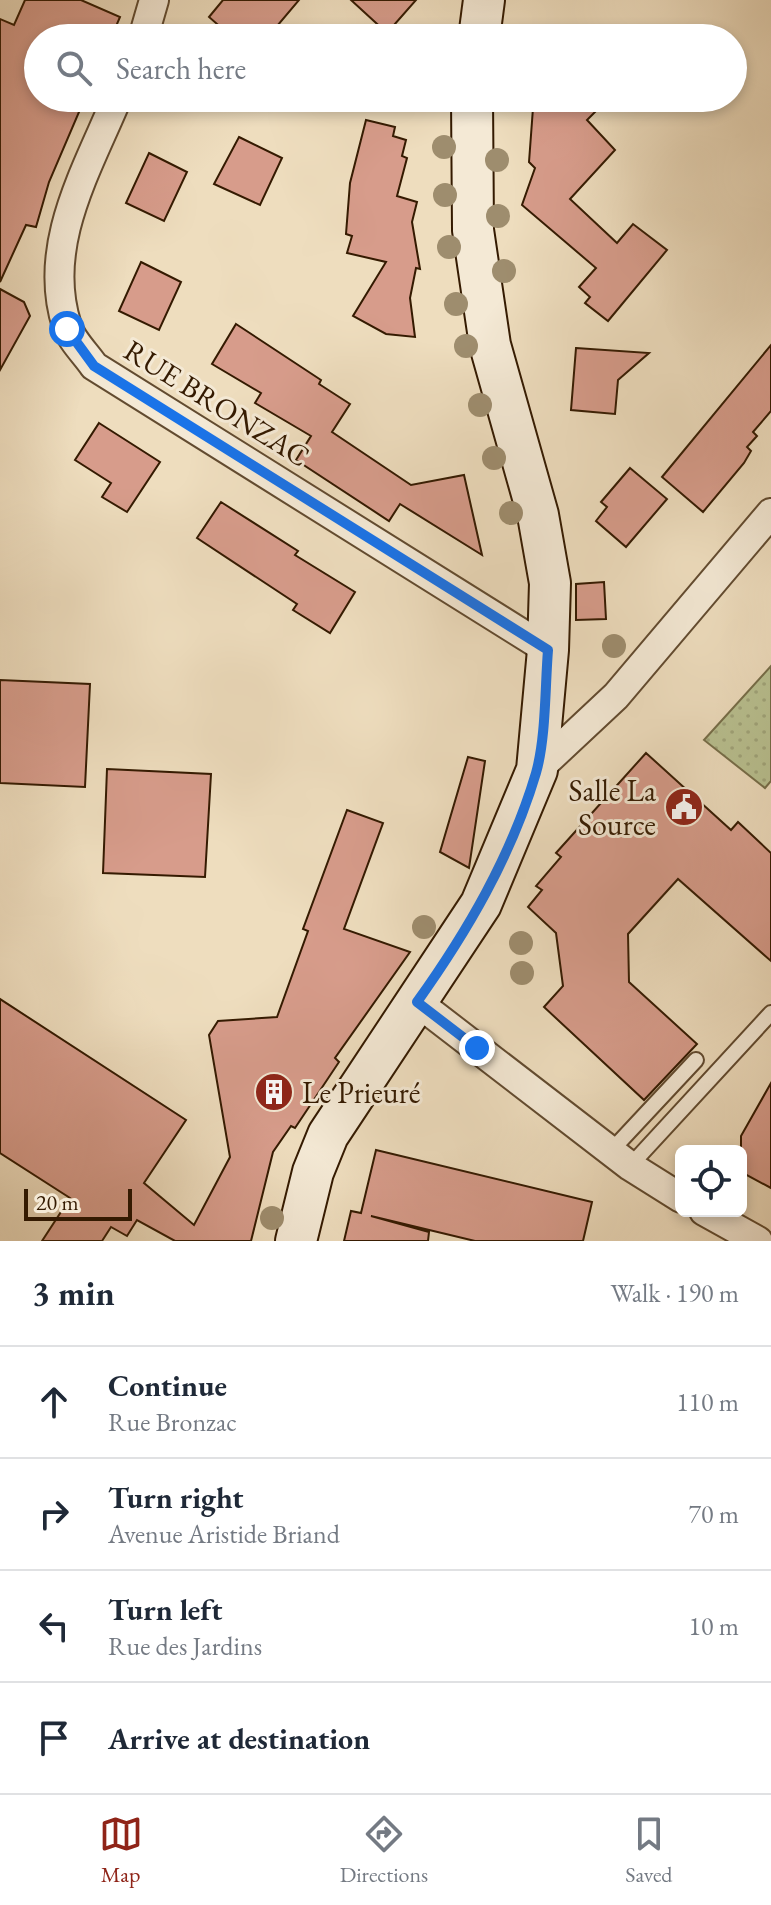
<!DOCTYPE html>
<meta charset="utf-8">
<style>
:root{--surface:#fff;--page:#f6f6f7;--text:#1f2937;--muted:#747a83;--line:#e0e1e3;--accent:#8f2418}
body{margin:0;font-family:"EB Garamond",serif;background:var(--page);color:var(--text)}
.controls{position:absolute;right:24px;bottom:24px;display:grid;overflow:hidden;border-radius:12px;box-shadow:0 4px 12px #0003}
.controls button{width:72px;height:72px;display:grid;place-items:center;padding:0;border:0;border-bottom:2px solid var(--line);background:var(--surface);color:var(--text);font:40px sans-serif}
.scale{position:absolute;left:24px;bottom:20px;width:108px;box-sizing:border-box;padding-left:8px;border:4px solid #341a01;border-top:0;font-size:22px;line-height:28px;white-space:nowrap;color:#341a01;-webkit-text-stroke:6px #f4e9d5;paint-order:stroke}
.stop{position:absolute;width:24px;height:24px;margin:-18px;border:6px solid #1a73e8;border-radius:50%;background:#fff}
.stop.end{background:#1a73e8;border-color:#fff;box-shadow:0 2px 8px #0008}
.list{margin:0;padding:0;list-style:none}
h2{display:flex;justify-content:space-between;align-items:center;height:104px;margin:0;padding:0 32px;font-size:34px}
h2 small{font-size:26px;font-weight:400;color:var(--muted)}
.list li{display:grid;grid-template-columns:52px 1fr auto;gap:24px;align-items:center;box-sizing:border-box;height:112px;padding:0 32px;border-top:2px solid var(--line)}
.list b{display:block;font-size:30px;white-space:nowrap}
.list p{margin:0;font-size:26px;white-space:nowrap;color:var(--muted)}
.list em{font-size:26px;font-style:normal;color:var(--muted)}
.icon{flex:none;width:44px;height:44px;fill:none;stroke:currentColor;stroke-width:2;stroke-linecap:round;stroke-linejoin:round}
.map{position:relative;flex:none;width:771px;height:1241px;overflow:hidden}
.search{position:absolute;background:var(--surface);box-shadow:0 4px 12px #0003;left:24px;right:24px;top:24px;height:88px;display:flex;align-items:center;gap:20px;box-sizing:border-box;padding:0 28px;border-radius:44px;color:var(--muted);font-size:30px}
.sheet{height:552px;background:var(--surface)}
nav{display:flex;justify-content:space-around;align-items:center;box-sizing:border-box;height:112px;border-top:2px solid var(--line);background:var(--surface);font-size:22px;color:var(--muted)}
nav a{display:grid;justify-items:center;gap:4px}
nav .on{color:var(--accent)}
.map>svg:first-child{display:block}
</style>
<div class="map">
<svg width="771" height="1241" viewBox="0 0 771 1241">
<defs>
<pattern id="grass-dots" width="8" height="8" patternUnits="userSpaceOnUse" patternTransform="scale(2)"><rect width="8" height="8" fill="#b9c191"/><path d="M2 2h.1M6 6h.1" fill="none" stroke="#a0a57b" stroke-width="1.8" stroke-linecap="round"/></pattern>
</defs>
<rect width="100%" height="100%" fill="#eeddbe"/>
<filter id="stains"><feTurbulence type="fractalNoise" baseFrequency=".0025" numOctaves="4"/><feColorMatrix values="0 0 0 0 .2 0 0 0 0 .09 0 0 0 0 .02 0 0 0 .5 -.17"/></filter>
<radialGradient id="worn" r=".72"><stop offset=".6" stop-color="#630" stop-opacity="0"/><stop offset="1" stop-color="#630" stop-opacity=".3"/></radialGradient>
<!-- grass -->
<polygon fill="url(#grass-dots)" stroke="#766e49" stroke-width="2" points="771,666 771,781 765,788 704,740"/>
<!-- building -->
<g fill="#d79c8b" stroke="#341a01" stroke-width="2">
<polygon points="25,0 81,0 120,17 111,38 38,38 38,98 85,98 49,182 36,227 26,225 0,282 0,19 14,25"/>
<polygon points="223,0 299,0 267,38 233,38 209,17"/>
<polygon points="351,0 416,0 387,33"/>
<polygon points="542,98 609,98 587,120 615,150 570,199 617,243 633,224 667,250 608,321 585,303 590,297 579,287 596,268 522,205 535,168 529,162 533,108"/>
<polygon points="366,120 395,127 393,136 406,140 402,156 407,158 397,196 417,202 412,222 420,269 416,268 410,298 415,337 386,334 353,316 386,262 347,253 352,236 346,234 350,183"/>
<polygon points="239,137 282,158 260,205 214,184"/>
<polygon points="149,153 187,172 164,221 126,203"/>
<polygon points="141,262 181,282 159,330 119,311"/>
<polygon points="0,289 24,302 30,316 0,370"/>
<polygon points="236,324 321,380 319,384 350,404 332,432 411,485 464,475 482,555 400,504 389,521 296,460 311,436 255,403 261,393 212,364"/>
<polygon points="771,345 771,411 753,432 757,436 747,447 751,451 744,463 703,512 662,477"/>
<polygon points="576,348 649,353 618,380 615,414 571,410"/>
<polygon points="99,423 160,462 127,512 102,497 111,483 75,460"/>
<polygon points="630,468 667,499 626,547 596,521 607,507 601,502"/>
<polygon points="221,502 298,551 295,555 355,592 330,633 293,610 297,604 197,538"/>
<polygon points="604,582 606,619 576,620 576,584"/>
<polygon points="0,680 90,684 85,787 0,783"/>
<polygon points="646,753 731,830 738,822 771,853 771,961 678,879 628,934 629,982 697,1044 644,1100 544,1007 563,986 556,933 528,907 542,890 536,886 561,857 556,853"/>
<polygon points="468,757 485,761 469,868 440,852"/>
<polygon points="107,769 211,774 205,877 103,873"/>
<polygon points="347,810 383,823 344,929 410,952 335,1058 339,1062 295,1128 291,1126 273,1152 251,1241 175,1241 137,1220 127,1236 111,1227 102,1241 42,1241 70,1198 0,1153 0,999 186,1120 144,1183 194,1225 230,1157 209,1035 218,1021 277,1017 308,931 303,929"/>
<polygon points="771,1083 771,1188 741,1172 741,1136"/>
<polygon points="376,1150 592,1202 583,1241 475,1241 371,1216 429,1232 428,1241 344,1241 351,1211 361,1213"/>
</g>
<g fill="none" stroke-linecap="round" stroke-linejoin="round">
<!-- lane casing -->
<g stroke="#624b30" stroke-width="18">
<g id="lane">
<polyline points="611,1151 696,1060"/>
<polyline points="630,1166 771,1013"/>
</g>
</g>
<!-- street casing -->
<g stroke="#624b30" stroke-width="32">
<g id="street">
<polyline points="143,38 154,0"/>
<path d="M117,98c-30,72 -76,148 -50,228 4,14 19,28 27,40l454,284"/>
<polyline points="537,770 616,696 771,513"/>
<polyline points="417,1002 630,1166 681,1198"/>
<polyline points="704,1211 758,1241"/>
</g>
</g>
<!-- secondary casing -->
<g stroke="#341a01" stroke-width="44">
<g id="secondary">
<polyline points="479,38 484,0"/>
<polyline points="296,1241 313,1172 328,1135 481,904 537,770 548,650 550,583 538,515 490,345 473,230 472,98"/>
</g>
</g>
<!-- lane -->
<use href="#lane" stroke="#f4e9d5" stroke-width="14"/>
<!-- street -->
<use href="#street" stroke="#f4e9d5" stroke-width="28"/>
<!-- secondary -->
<use href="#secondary" stroke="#f4e9d5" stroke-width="40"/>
</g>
<!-- trees -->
<g fill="#9e8d6e">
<circle cx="444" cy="147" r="12"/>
<circle cx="497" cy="160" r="12"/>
<circle cx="445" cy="195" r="12"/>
<circle cx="498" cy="216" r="12"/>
<circle cx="449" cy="247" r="12"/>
<circle cx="504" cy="271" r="12"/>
<circle cx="456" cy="304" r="12"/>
<circle cx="466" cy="346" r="12"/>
<circle cx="480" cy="405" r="12"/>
<circle cx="494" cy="458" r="12"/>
<circle cx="511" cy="513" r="12"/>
<circle cx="614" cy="646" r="12"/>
<circle cx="424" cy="927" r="12"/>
<circle cx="521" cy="943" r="12"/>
<circle cx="522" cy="973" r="12"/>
<circle cx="272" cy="1218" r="12"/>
</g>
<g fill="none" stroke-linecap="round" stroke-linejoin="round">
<!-- route -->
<path stroke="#1a73e8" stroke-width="10" d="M67,329l27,37 454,284c-3,37 -2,88 -12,123 -25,84 -69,159 -119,229l60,46"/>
</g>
<!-- icons -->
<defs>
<g id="civic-disc" transform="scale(2)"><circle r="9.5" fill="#8f2418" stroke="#f4e9d5"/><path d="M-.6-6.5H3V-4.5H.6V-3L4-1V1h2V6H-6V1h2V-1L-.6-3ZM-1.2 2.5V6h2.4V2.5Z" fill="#fff"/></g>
<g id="building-disc" transform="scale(2)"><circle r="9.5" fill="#8f2418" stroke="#f4e9d5"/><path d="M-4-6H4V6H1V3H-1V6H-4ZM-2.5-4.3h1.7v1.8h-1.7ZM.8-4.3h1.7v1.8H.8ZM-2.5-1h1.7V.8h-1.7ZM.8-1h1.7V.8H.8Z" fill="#fff"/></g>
</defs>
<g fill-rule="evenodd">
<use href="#civic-disc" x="684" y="807"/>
<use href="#building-disc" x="274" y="1092"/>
</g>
<g text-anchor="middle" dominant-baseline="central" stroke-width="6" stroke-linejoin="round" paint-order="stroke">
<!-- street labels -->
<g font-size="30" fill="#341a01" stroke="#f4e9d5">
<text transform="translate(217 403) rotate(32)">RUE BRONZAC</text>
</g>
<!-- poi labels -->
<g font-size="30" fill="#341a01" stroke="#f4e9d5" text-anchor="end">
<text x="656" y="790">Salle La<tspan x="656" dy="34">Source</tspan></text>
<text x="302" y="1092" text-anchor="start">Le Prieuré</text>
</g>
</g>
<rect width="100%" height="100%" filter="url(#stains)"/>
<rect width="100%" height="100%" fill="url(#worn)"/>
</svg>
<div class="controls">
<button><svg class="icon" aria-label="locate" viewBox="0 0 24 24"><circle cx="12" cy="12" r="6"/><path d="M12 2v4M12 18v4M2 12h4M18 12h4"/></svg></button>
</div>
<div class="scale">20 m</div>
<div class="stop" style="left:67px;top:329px"></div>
<div class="stop end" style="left:477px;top:1048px"></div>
<div class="search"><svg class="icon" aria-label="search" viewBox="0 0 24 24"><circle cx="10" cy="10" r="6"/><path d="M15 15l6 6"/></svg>Search here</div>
</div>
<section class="sheet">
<h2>3 min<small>Walk · 190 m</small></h2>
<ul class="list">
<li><svg class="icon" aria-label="ahead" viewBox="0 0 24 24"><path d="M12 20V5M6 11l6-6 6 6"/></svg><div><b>Continue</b><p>Rue Bronzac</p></div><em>110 m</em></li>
<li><svg class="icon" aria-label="right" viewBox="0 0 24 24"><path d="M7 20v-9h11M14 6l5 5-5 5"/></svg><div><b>Turn right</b><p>Avenue Aristide Briand</p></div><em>70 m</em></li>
<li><svg class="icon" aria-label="left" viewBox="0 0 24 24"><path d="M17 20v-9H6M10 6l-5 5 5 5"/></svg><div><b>Turn left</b><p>Rue des Jardins</p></div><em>10 m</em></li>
<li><svg class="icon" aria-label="arrive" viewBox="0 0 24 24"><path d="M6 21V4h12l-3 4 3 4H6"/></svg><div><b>Arrive at destination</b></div></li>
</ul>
</section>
<nav>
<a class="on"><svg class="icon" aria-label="map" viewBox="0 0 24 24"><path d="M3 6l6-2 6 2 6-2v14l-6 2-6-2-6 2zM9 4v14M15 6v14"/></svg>Map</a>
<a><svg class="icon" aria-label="directions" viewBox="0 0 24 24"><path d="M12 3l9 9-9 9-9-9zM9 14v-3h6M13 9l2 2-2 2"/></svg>Directions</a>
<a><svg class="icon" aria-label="saved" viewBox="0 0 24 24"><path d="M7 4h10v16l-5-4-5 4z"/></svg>Saved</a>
</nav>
